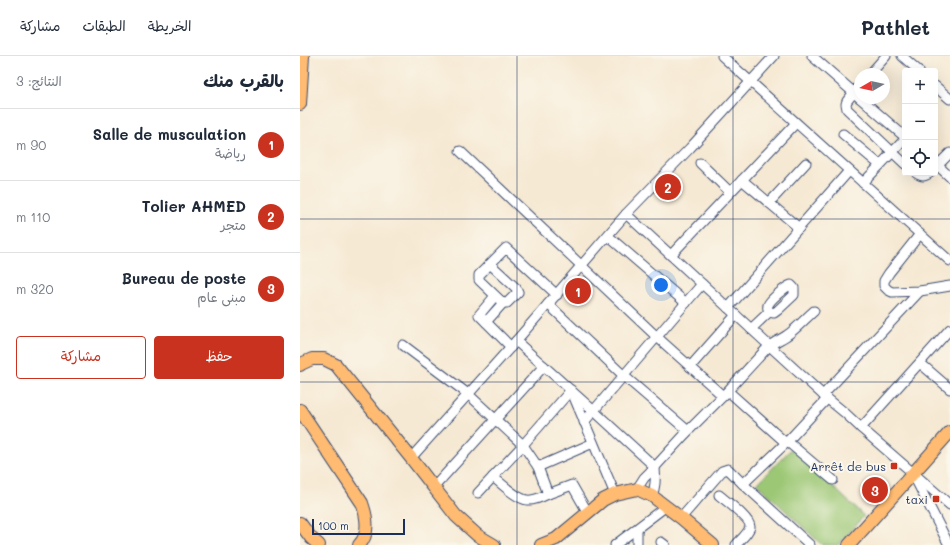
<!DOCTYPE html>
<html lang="ar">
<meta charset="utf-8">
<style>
:root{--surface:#fff;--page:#f6f6f7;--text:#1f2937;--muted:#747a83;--line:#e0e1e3;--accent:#c8321e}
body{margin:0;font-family:Mali,"Playpen Sans Arabic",sans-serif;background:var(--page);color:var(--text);direction:rtl}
.controls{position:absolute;right:12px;top:12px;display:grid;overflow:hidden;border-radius:4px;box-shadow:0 4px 16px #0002}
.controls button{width:36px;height:36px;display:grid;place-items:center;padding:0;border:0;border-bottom:1px solid var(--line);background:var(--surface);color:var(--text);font:20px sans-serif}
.compass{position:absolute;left:554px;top:12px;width:36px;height:36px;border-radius:50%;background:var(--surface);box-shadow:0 4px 16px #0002;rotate:261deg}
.scale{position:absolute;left:12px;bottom:10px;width:93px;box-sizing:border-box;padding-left:4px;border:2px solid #1b2f5e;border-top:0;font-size:11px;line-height:14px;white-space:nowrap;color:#1b2f5e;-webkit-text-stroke:3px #fbf7ec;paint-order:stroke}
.you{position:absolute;left:361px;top:229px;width:14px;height:14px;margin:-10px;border:3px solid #fff;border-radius:50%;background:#1a73e8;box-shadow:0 0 0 6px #1a73e833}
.badge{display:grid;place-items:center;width:26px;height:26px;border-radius:50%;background:var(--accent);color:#fff;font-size:13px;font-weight:700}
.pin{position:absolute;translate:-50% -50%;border:2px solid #fff;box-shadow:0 1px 4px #0006}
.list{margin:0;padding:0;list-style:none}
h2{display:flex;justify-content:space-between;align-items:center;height:52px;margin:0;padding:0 16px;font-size:17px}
h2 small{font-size:13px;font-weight:400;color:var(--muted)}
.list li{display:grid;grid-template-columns:26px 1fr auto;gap:12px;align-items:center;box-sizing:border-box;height:72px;padding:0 16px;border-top:1px solid var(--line)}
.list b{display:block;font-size:15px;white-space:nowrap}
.list p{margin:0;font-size:13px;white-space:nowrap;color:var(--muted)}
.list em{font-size:13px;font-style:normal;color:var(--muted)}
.actions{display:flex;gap:8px;padding:12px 16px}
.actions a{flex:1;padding:9px 0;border:1px solid var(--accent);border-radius:4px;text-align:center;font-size:14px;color:var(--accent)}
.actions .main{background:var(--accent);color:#fff}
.icon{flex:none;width:22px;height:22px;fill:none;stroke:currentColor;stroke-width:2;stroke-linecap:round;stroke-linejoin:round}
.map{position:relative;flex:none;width:650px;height:489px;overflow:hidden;direction:ltr}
header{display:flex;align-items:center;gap:24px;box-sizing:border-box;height:56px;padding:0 20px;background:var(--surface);border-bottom:1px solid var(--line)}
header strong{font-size:19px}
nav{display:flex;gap:22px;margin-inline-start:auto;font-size:14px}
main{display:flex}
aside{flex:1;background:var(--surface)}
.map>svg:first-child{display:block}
</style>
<header>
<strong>Pathlet</strong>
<nav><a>الخريطة</a><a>الطبقات</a><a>مشاركة</a></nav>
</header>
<main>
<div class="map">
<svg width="650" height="489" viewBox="0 0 650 489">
<rect width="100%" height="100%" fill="#fbf7ec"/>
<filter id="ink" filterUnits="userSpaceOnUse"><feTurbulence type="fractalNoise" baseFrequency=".025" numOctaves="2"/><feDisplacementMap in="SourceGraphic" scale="8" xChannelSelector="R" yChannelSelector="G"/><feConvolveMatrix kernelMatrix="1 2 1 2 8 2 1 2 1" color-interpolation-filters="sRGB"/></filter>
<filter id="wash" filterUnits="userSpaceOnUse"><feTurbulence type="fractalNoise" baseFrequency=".012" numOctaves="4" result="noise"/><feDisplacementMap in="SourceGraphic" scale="16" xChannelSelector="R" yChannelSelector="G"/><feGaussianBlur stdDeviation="0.9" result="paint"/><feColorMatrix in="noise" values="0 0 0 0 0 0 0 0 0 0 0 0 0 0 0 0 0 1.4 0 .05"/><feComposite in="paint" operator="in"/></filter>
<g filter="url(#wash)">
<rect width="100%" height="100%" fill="#f6e9d3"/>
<!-- green -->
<polygon fill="#9cc775" stroke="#5c7b6a" points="492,392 564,460 538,489 522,489 457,428"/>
</g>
<g filter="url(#ink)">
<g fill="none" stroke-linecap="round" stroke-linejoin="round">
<!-- minor casing -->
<g stroke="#3c4b70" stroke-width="11">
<g id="minor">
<polyline points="422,0 650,205"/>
<polyline points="512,0 560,42"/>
<polyline points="602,0 619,15"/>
<polyline points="570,18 586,0"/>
<polyline points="560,29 547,45 546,48 547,53 605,108"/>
<polyline points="635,30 650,43"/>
<polyline points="560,42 605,81"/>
<polyline points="543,78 580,109"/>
<polyline points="160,95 357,281 423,340"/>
<polyline points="400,107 430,136"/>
<polyline points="635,107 650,121"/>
<polyline points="635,112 650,97"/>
<path d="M616,117c6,4 8,4 14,0"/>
<polyline points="442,124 499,172"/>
<polyline points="563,127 605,83"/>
<polyline points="469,147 506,107"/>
<polyline points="326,158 523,339 545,357 561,372"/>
<polyline points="620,178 589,217 584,225 584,230 588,234 592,236 620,235 650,230"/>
<polyline points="308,180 386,247"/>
<polyline points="371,199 496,67"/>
<polyline points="190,208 216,232 218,236 207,247 203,247 179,224 179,219 206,192 257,239"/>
<path d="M491,229l3,3v7l-16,15 -4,3 -5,-1c-1,-3 -2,-4 -1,-7 2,-5 17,-18 23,-20z"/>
<polyline points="195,240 179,259 211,291"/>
<polyline points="248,248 324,320 388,375 355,411 344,422 337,433"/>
<polyline points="428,252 549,115"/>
<polyline points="186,266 203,247"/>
<polyline points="451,273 469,256"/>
<polyline points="650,273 561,372 650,449"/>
<path d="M216,285l78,70 61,56c1,11 1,19 -3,29"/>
<polyline points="103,289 168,338 223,389 238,411"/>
<polyline points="620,307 650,333"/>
<polyline points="390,311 436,259"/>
<polyline points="428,335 486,387"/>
<polyline points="523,339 620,235"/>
<polyline points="284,366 402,228"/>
<path d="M385,378l38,-38 46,-50c7,-5 15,-8 21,-13 9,-7 16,-15 24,-22"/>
<polyline points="488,386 533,424"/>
<polyline points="111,402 216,285 326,158 390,92 474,0"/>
<path d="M193,421c9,7 24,22 34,23 7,1 15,-3 21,-6"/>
<polyline points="615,422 649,489"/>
<polyline points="443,428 510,489"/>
<polyline points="134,431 244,310"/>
<polyline points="178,437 223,389 271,334 315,438"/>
<path d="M419,439c7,6 32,24 31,32 -2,7 -10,13 -14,18"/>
<polyline points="288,457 272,429 248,438 238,411 293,387"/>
<polyline points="381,462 422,415 428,413 443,428 486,387 527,343"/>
<polyline points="337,473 337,489"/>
<polyline points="361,486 365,489"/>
<polyline points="315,489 365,451"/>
</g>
</g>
<!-- major casing -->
<g stroke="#3c4b70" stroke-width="14">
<g id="major">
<polyline points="0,48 3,0"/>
<polyline points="0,309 1,308 12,303 24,303 36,309 111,402 156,460 177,479 194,489"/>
<path d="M0,354l62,93c5,14 8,31 -3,42"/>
<polyline points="0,467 11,482 19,489"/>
<polyline points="241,489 256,483 303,444 315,438 337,433 352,440 381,462 413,489"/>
<polyline points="549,489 650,376"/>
</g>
</g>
<!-- minor -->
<use href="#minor" stroke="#fff" stroke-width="9"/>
<!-- major -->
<use href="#major" stroke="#febb71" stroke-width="12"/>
</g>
</g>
<!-- grid -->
<path fill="none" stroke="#1b2f5e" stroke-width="1" stroke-opacity="0.55" d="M217,0v489M433,0v489M0,163h650M0,326h650"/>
<!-- markers -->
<g fill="#c8321e" stroke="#fbf7ec" stroke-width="1.5">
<rect x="590" y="406" width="8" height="8" rx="2"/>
<rect x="632" y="439" width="8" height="8" rx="2"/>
</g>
<g text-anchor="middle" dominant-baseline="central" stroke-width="4" stroke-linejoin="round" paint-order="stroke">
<!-- poi labels -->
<g font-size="12" fill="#1b2f5e" stroke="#fbf7ec" text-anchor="end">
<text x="586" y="410">Arrêt de bus</text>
<text x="628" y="443">taxi</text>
</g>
</g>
</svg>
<div class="controls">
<button>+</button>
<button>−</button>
<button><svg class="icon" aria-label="locate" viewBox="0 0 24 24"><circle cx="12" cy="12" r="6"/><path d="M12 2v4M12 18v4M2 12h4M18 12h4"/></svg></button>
</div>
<svg class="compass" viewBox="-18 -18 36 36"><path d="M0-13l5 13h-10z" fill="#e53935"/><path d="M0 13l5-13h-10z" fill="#747a83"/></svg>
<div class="scale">100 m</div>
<div class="you"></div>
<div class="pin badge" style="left:278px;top:235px">1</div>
<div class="pin badge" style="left:368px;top:131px">2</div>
<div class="pin badge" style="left:575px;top:434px">3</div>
</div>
<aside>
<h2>بالقرب منك<small>النتائج: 3</small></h2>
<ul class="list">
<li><span class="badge">1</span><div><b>Salle de musculation</b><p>رياضة</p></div><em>90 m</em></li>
<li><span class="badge">2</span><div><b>Tolier AHMED</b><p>متجر</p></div><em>110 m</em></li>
<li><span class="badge">3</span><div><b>Bureau de poste</b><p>مبنى عام</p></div><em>320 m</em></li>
</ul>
<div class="actions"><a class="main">حفظ</a><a>مشاركة</a></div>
</aside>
</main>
